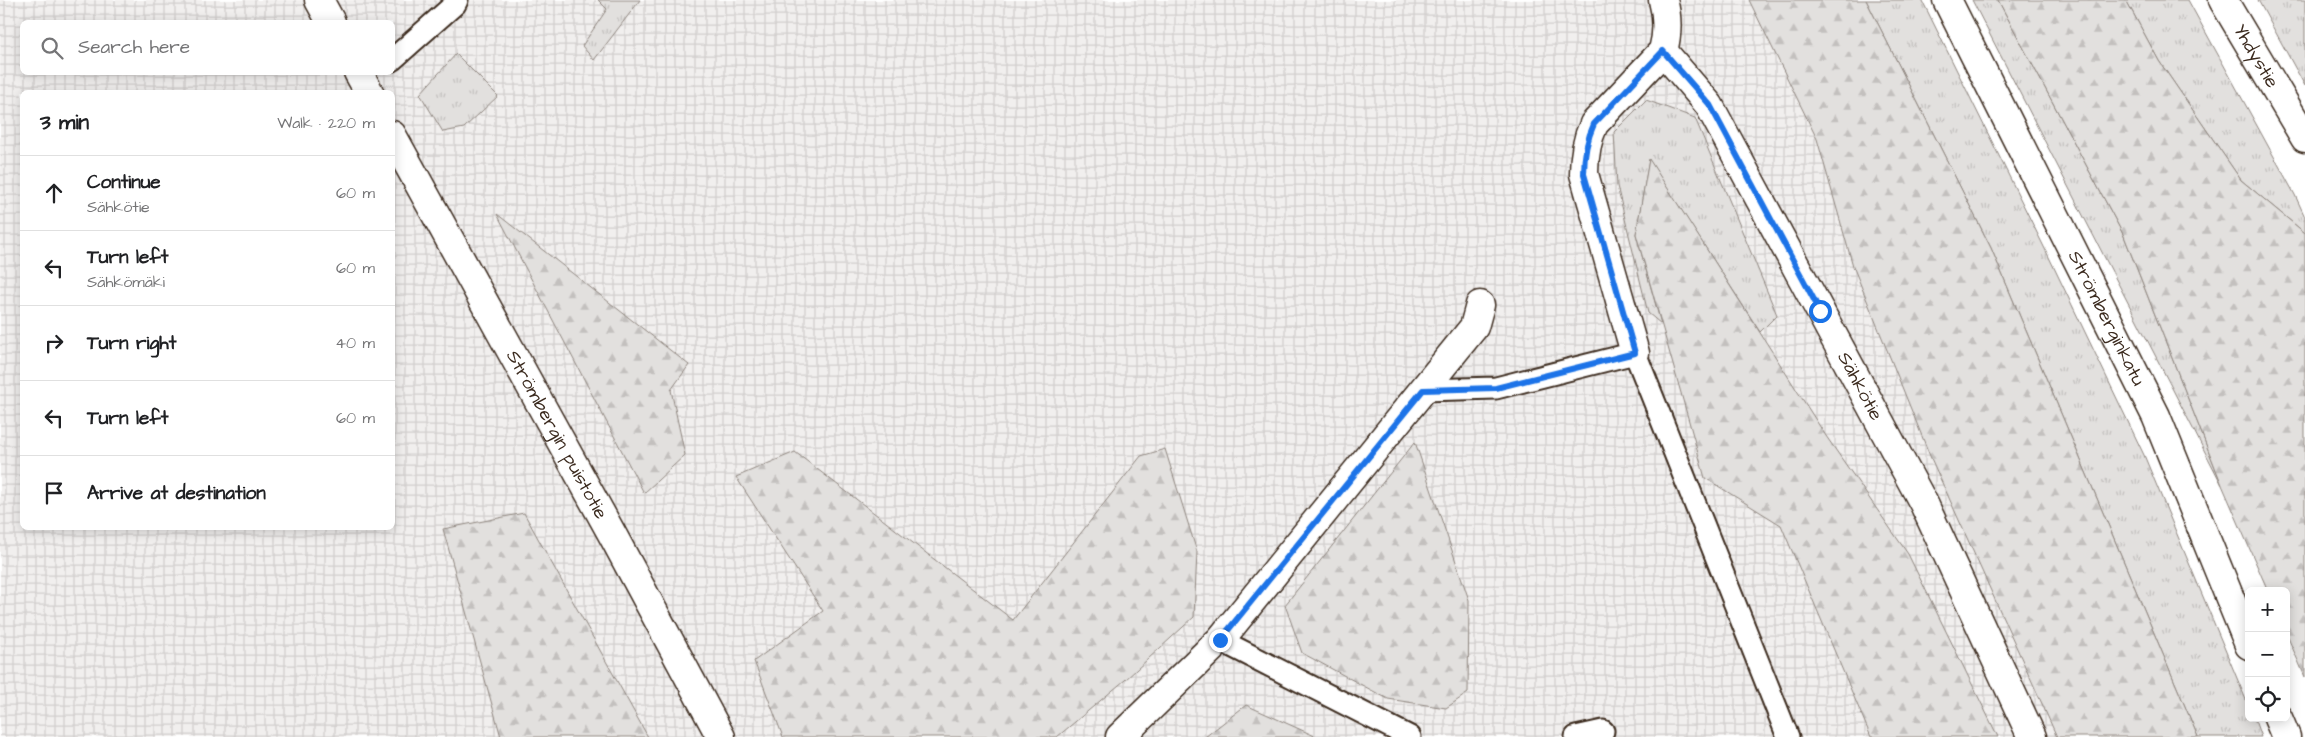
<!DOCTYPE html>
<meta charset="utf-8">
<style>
:root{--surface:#fff;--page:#f2f2f2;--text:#202124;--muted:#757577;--line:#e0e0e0}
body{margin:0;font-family:"Architects Daughter",sans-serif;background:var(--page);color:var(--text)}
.controls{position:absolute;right:15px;bottom:15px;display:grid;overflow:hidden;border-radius:8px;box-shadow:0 2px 12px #0003}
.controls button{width:45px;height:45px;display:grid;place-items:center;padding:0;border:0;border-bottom:1px solid var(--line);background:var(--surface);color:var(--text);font:25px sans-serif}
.stop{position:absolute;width:15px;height:15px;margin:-11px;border:4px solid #1a73e8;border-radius:50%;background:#fff}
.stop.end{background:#1a73e8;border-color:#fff;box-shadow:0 1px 5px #0008}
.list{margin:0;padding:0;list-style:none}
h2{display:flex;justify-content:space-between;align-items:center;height:65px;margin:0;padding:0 20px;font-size:21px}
h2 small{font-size:16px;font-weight:400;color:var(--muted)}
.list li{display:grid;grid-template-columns:32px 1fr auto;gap:15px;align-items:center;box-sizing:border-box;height:75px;padding:0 20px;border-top:1px solid var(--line)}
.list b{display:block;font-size:19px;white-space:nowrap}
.list p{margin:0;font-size:16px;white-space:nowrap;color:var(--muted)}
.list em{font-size:16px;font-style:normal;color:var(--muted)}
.icon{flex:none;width:28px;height:28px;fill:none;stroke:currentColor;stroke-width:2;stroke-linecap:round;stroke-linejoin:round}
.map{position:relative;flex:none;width:2305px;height:737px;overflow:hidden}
.search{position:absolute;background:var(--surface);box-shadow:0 2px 12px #0003;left:20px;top:20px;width:375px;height:55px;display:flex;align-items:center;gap:12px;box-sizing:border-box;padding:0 18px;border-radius:8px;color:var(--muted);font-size:19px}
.panel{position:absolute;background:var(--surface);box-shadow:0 2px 12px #0003;left:20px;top:90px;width:375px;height:440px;border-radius:8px}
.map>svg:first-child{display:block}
</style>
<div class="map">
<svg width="2305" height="737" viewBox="0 0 2305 737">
<defs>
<pattern id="industrial-grid" width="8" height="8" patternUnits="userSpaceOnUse" patternTransform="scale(1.25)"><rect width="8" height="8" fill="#f1efee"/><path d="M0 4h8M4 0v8" fill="none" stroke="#d0cdcc"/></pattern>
<pattern id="grass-tufts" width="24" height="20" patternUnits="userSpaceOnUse" patternTransform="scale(1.25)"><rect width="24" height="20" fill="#e2e0de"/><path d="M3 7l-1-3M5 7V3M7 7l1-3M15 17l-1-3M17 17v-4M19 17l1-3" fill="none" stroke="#c3c0be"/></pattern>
<pattern id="forest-firs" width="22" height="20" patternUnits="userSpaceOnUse" patternTransform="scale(1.25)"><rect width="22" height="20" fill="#e2e0de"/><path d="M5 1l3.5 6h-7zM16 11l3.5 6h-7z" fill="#c3c0be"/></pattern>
</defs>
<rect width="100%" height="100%" fill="#fff"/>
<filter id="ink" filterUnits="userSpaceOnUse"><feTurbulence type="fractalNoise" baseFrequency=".02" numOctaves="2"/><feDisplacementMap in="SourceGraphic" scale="10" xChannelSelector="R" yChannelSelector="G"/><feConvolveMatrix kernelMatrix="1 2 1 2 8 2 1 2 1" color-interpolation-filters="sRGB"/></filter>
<g filter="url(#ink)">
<!-- industrial -->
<path fill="url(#industrial-grid)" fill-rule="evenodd" d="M0,0h1816l342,737h-2158zM22,22h370v50h-370zM22,92h370v436h-370z"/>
<!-- grass -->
<g fill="url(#grass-tufts)" stroke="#8e857e">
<polygon points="598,0 640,0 594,60 582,46 607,9"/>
<polygon points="1866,0 1922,0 2047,253 2144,455 2249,707 2249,718 2254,718 2261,737 2198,737 1991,248"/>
<polygon points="1972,0 1998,0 2124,236 2222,485"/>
<polygon points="2126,0 2188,0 2295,195 2305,217 2305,233 2241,180 2159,61"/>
<polygon points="2258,0 2305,0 2305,86"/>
<polygon points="456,54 498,96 464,128 443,132 420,94"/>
<polygon points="1646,100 1695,118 1777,315 1760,332 1649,160 1636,234 1661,324 1648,313 1617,186 1614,132"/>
</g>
<!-- forest -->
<g fill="url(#forest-firs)" stroke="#8e857e">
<polygon points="1749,0 1866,0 1991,248 2198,737 2057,737 1930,456 1853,266 1817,139"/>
<polygon points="1998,0 2126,0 2159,61 2241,180 2305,233 2305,677 2286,633 2286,591 2268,591 2222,485 2124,236"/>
<polygon points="1649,159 1826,436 1908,554 1998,737 1871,737 1781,525 1705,478 1636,234"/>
<polygon points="497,214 689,365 671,390 685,455 644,493"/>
<polygon points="1415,442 1469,600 1468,693 1446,708 1388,699 1302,653 1285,605"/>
<polygon points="1165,449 1197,552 1194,617 1125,680 1057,737 783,737 754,661 823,611 736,477 795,452 1013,620 1141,456"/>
<polygon points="524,513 648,737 501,737 443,529"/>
<polygon points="1246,705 1317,737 1205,737"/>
</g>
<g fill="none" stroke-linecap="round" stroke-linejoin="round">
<!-- lane casing -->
<g stroke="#3b2a1e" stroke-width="25">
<g id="lane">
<polyline points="392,60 455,4 457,0"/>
<polyline points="1423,390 1496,388 1635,353 1788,737"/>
<polyline points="1220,640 1410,737"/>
<polyline points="1576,737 1603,731"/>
</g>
</g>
<!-- street casing -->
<g stroke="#3b2a1e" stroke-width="31">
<g id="street">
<path id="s1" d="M1663,51l46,54 215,399 108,233"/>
<path d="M1635,353l-51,-179c0,-18 2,-33 10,-50l69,-73c5,-18 5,-33 0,-51"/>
<polyline points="1120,737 1220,640 1474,327 1480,305"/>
</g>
</g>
<!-- secondary casing -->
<g stroke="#3b2a1e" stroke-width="31">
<g id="secondary">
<polyline points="319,0 331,22"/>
<path id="s2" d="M1947,0l209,416 93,229"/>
<polyline points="358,72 369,92"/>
<path id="s3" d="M392,135l220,399 109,203"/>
<polyline points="2278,718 2286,737"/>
</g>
</g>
<!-- highway casing -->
<g stroke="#3b2a1e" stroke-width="31">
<g id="highway">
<path id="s4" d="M2223,0l82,138"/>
</g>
</g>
<!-- lane -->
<use href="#lane" stroke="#fff" stroke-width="21"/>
<!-- street -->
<use href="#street" stroke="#fff" stroke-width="28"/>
<!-- secondary -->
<use href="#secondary" stroke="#fff" stroke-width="28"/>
<!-- highway -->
<use href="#highway" stroke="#fff" stroke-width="28"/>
</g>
</g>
<g fill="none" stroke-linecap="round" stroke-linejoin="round" filter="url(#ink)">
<!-- route -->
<path stroke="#1a73e8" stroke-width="6" d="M1220,640l203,-250 73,-2 139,-35 -51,-179c0,-18 2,-33 10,-50l69,-73 47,54 110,206"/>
</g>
<g text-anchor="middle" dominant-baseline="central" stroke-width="5" stroke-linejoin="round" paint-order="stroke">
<!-- street labels -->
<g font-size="19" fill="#3b2a1e" stroke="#fff">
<text stroke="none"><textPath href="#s4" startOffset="65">Yhdystie</textPath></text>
<text stroke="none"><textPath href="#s2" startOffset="356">Strömberginkatu</textPath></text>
<text stroke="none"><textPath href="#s1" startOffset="390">Sähkötie</textPath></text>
<text stroke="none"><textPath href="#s3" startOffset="342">Strömbergin puistotie</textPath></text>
</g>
</g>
</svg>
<div class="controls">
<button>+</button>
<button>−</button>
<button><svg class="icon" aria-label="locate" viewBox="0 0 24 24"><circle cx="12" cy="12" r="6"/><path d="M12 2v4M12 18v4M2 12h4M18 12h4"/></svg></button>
</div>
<div class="stop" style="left:1820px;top:311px"></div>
<div class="stop end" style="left:1220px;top:640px"></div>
<div class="search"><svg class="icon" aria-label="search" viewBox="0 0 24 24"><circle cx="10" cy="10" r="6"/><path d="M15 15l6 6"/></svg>Search here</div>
<section class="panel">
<h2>3 min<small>Walk · 220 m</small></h2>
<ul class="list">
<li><svg class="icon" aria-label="ahead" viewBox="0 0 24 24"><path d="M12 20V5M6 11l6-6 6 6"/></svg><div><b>Continue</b><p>Sähkötie</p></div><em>60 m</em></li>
<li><svg class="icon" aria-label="left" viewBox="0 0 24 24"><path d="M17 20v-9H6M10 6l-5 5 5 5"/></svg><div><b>Turn left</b><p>Sähkömäki</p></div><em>60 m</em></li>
<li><svg class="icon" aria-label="right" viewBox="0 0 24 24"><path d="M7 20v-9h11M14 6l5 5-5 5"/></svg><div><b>Turn right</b></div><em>40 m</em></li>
<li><svg class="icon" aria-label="left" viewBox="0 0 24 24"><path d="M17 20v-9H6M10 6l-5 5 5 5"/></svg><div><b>Turn left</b></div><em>60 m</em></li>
<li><svg class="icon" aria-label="arrive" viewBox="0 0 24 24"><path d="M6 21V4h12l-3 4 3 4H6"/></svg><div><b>Arrive at destination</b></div></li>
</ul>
</section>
</div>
